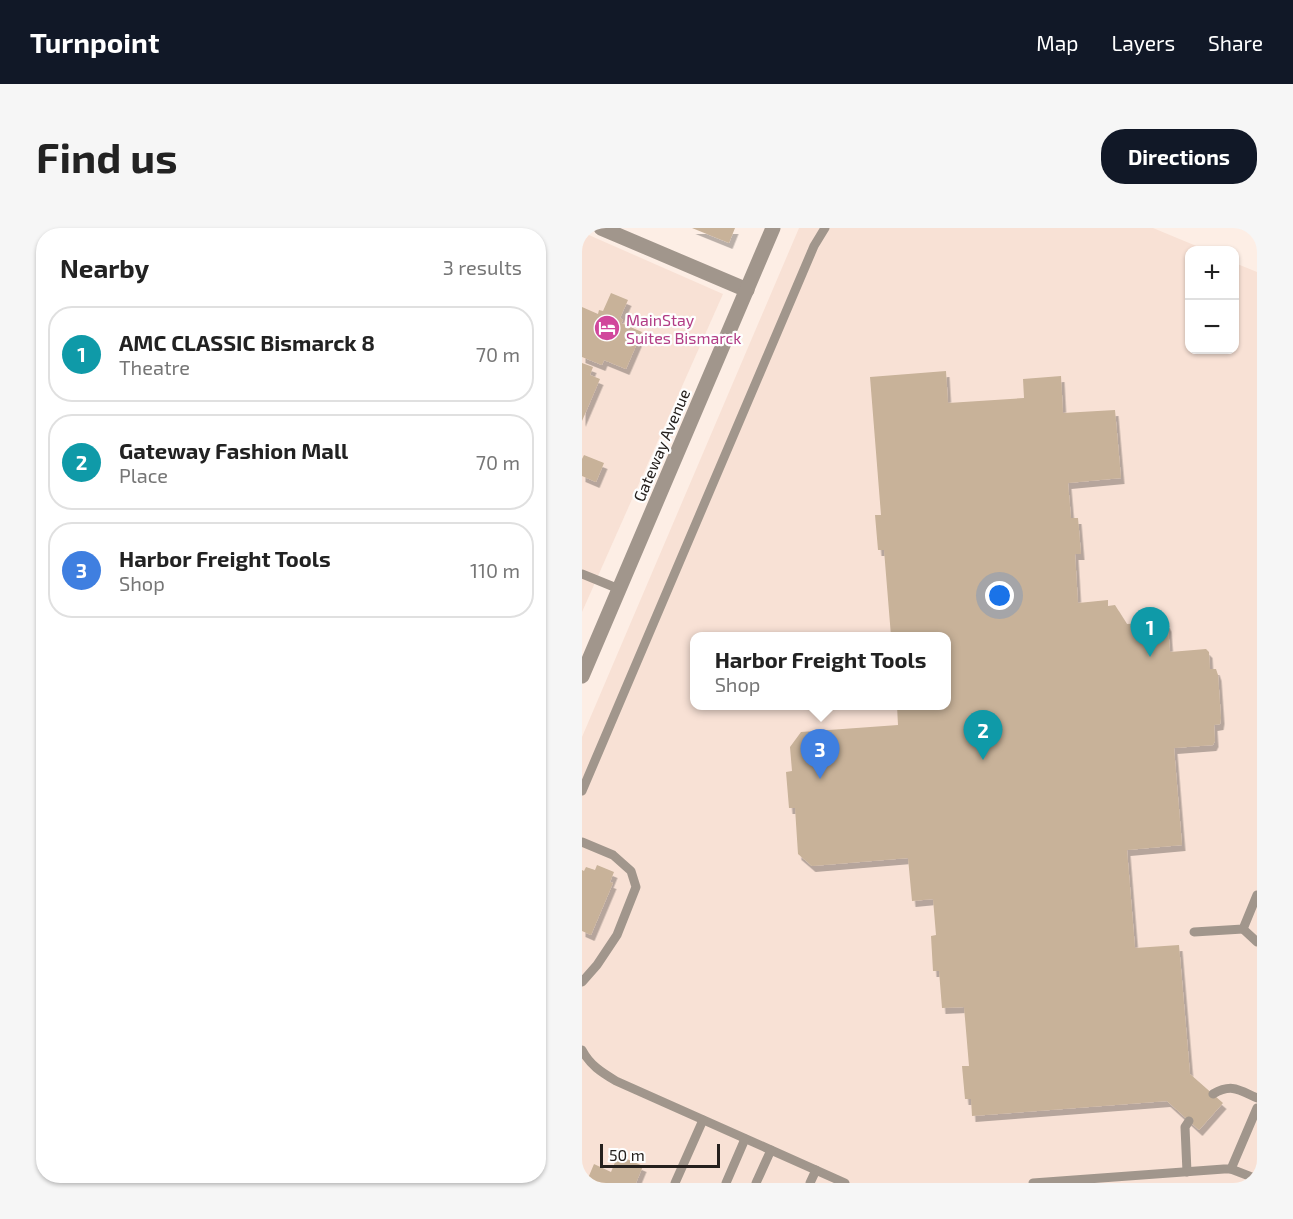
<!DOCTYPE html>
<meta charset="utf-8">
<style>
:root{--surface:#fff;--page:#f6f6f6;--text:#222;--muted:#767676;--line:#e0e0e0;--accent:#111827}
body{margin:0;font-family:"Exo 2",sans-serif;background:var(--page);color:var(--text)}
.controls{position:absolute;right:18px;top:18px;display:grid;overflow:hidden;border-radius:12px;box-shadow:0 2px 4px #0004}
.controls button{width:54px;height:54px;display:grid;place-items:center;padding:0;border:0;border-bottom:2px solid var(--line);background:var(--surface);color:var(--text);font:30px sans-serif}
.scale{position:absolute;left:18px;bottom:15px;width:120px;box-sizing:border-box;padding-left:6px;border:3px solid #25201d;border-top:0;font-size:16px;line-height:21px;white-space:nowrap;color:#25201d;-webkit-text-stroke:4px #fefefe;paint-order:stroke}
.you{position:absolute;left:418px;top:368px;width:21px;height:21px;margin:-15px;border:4px solid #fff;border-radius:50%;background:#1a73e8;box-shadow:0 0 0 9px #1a73e833}
.badge{display:grid;place-items:center;width:39px;height:39px;border-radius:50%;background:var(--accent);color:#fff;font-size:20px;font-weight:700}
.pin{position:absolute;translate:-50% -50px;filter:drop-shadow(0 2px 3px #0008)}
.pin::after{content:'';position:absolute;top:32px;width:21px;height:18px;background:inherit;clip-path:polygon(0 0,100% 0,50% 100%)}
.popup{position:absolute;left:108px;top:404px;width:261px;height:78px;box-sizing:border-box;display:grid;place-content:center;border-radius:12px;background:var(--surface);filter:drop-shadow(0 2px 4px #0005);font-size:20px;white-space:nowrap;color:var(--muted)}
.popup b{font-size:22px;color:var(--text)}
.popup::after{content:'';position:absolute;left:50%;top:100%;margin-left:-12px;border:12px solid transparent;border-top-color:var(--surface)}
.list{margin:0;padding:0;list-style:none}
h2{display:flex;justify-content:space-between;align-items:center;height:78px;margin:0;padding:0 24px;font-size:26px}
h2 small{font-size:20px;font-weight:400;color:var(--muted)}
.list li{display:grid;grid-template-columns:39px 1fr auto;gap:18px;align-items:center;box-sizing:border-box;height:96px;margin:0 12px 12px;padding:0 12px;border:2px solid var(--line);border-radius:24px}
.list b{display:block;font-size:22px;white-space:nowrap}
.list p{margin:0;font-size:20px;white-space:nowrap;color:var(--muted)}
.list em{font-size:20px;font-style:normal;color:var(--muted)}
.map{position:relative;flex:none;width:675px;height:955px;overflow:hidden;border-radius:24px}
header{display:flex;align-items:center;gap:36px;box-sizing:border-box;height:84px;padding:0 30px;background:var(--accent);color:#fff}
header strong{font-size:28px}
nav{display:flex;gap:33px;margin-inline-start:auto;font-size:21px}
.intro{display:flex;align-items:center;justify-content:space-between;box-sizing:border-box;height:144px;padding:0 36px}
h1{margin:0;font-size:42px}
.button{padding:15px 27px;border-radius:24px;background:var(--accent);color:#fff;font-size:21px;font-weight:700}
main{display:flex;gap:36px;padding:0 36px}
aside{flex:1;background:var(--surface);border-radius:24px;box-shadow:0 2px 4px #0004}
.map>svg:first-child{display:block}
</style>
<header>
<strong>Turnpoint</strong>
<nav><a>Map</a><a>Layers</a><a>Share</a></nav>
</header>
<div class="intro"><h1>Find us</h1><a class="button">Directions</a></div>
<main>
<aside>
<h2>Nearby<small>3 results</small></h2>
<ul class="list">
<li><span class="badge" style="background:#0f9aa8">1</span><div><b>AMC CLASSIC Bismarck 8</b><p>Theatre</p></div><em>70 m</em></li>
<li><span class="badge" style="background:#0f9aa8">2</span><div><b>Gateway Fashion Mall</b><p>Place</p></div><em>70 m</em></li>
<li><span class="badge" style="background:#3f7fe0">3</span><div><b>Harbor Freight Tools</b><p>Shop</p></div><em>110 m</em></li>
</ul>
</aside>
<div class="map">
<svg width="675" height="955" viewBox="0 0 675 955">
<defs>
<filter id="shadow"><feDropShadow dx="3.5" dy="6" stdDeviation="0" flood-color="#0004"/></filter>
</defs>
<rect width="100%" height="100%" fill="#fdeee5"/>
<!-- built -->
<g fill="#f8e1d5" fill-rule="evenodd">
<path d="M217,0h354l53,22h-16v100h44l1,-87 22,9v911h-675v-446zM112,408h252v70h-252z"/>
<polygon points="0,4 141,66 0,384"/>
</g>
<!-- building -->
<g fill="#c8b299" filter="url(#shadow)">
<polygon points="110,0 153,0 147,15"/>
<polygon points="29,65 46,72 38,90 41,92 39,95 60,104 44,141 22,132 20,137 0,129 0,79 16,86 17,82 21,83"/>
<polygon points="0,135 11,139 8,147 18,151 0,193"/>
<polygon points="364,143 366,175 442,170 441,151 479,148 481,185 533,182 539,250 486,255 489,290 496,290 499,326 493,326 496,375 526,372 526,378 533,377 545,396 584,394 586,398 588,424 624,421 627,424 628,441 634,441 636,447 639,490 638,496 632,497 633,513 631,517 592,520 600,617 545,622 553,720 597,717 608,846 641,875 617,902 585,873 390,888 389,871 383,871 380,838 387,838 382,779 360,780 357,743 351,743 349,708 354,707 351,671 330,673 326,630 230,638 216,626 213,580 207,580 204,544 210,543 208,519 219,504 316,497 315,478 364,478 364,408 309,408 302,322 296,322 293,287 299,287 288,149"/>
<polygon points="2,227 22,235 14,254 0,248 0,231"/>
<polygon points="15,637 32,644 28,654 31,655 9,707 0,703 0,642 2,643 4,639 13,642"/>
<polygon points="36,927 61,938 54,955 4,955 12,936 29,944"/>
</g>
<g fill="none" stroke-linecap="round" stroke-linejoin="round">
<!-- lane -->
<g stroke="#a1968c" stroke-width="9">
<polyline points="0,346 37,361"/>
<polyline points="0,563 232,18 243,0"/>
<polyline points="0,614 31,627 49,643 54,659 35,707 15,737 0,754"/>
<polyline points="661,701 675,714"/>
<polyline points="612,704 661,701 675,667"/>
<path d="M0,822c8,15 19,22 34,31l229,102"/>
<path d="M631,866c19,-11 26,-4 44,4"/>
<polyline points="649,941 675,880"/>
<polyline points="605,944 603,899 607,893"/>
<polyline points="93,955 121,892"/>
<polyline points="144,955 163,911"/>
<polyline points="174,955 189,922"/>
<polyline points="228,955 234,942"/>
<polyline points="451,955 642,941 649,941 675,951"/>
</g>
<!-- street -->
<g stroke="#a1968c" stroke-width="15">
<polyline points="19,0 165,62"/>
<polyline points="0,448 191,0"/>
</g>
</g>
<!-- icons -->
<defs>
<g id="hotel-disc" transform="scale(1.35)"><circle r="9.5" fill="#d1479c" stroke="#fefefe"/><path d="M-6-4.5h1.5V1H6V5H4.5V3h-9V5H-6ZM-4 0a1.8 1.8 0 1 1 3.6 0ZM.5 0V-2.5h3Q6-2.5 6 0Z" fill="#fff"/></g>
</defs>
<g fill-rule="evenodd">
<use href="#hotel-disc" x="25" y="100"/>
</g>
<g text-anchor="middle" dominant-baseline="central" stroke-width="4.5" stroke-linejoin="round" paint-order="stroke">
<!-- hotel labels -->
<g font-size="16" fill="#b23c85" stroke="#fefefe" text-anchor="start">
<text x="44" y="91">MainStay<tspan x="44" dy="18">Suites Bismarck</tspan></text>
</g>
<!-- street labels -->
<g font-size="16" fill="#25201d" stroke="#fefefe">
<text transform="translate(79 217) rotate(-67)">Gateway Avenue</text>
</g>
</g>
</svg>
<div class="controls">
<button>+</button>
<button>−</button>
</div>
<div class="scale">50 m</div>
<div class="you"></div>
<div class="pin badge" style="left:568px;top:429px;background:#0f9aa8">1</div>
<div class="pin badge" style="left:401px;top:532px;background:#0f9aa8">2</div>
<div class="pin badge" style="left:238px;top:551px;background:#3f7fe0">3</div>
<div class="popup"><b>Harbor Freight Tools</b>Shop</div>
</div>
</main>
